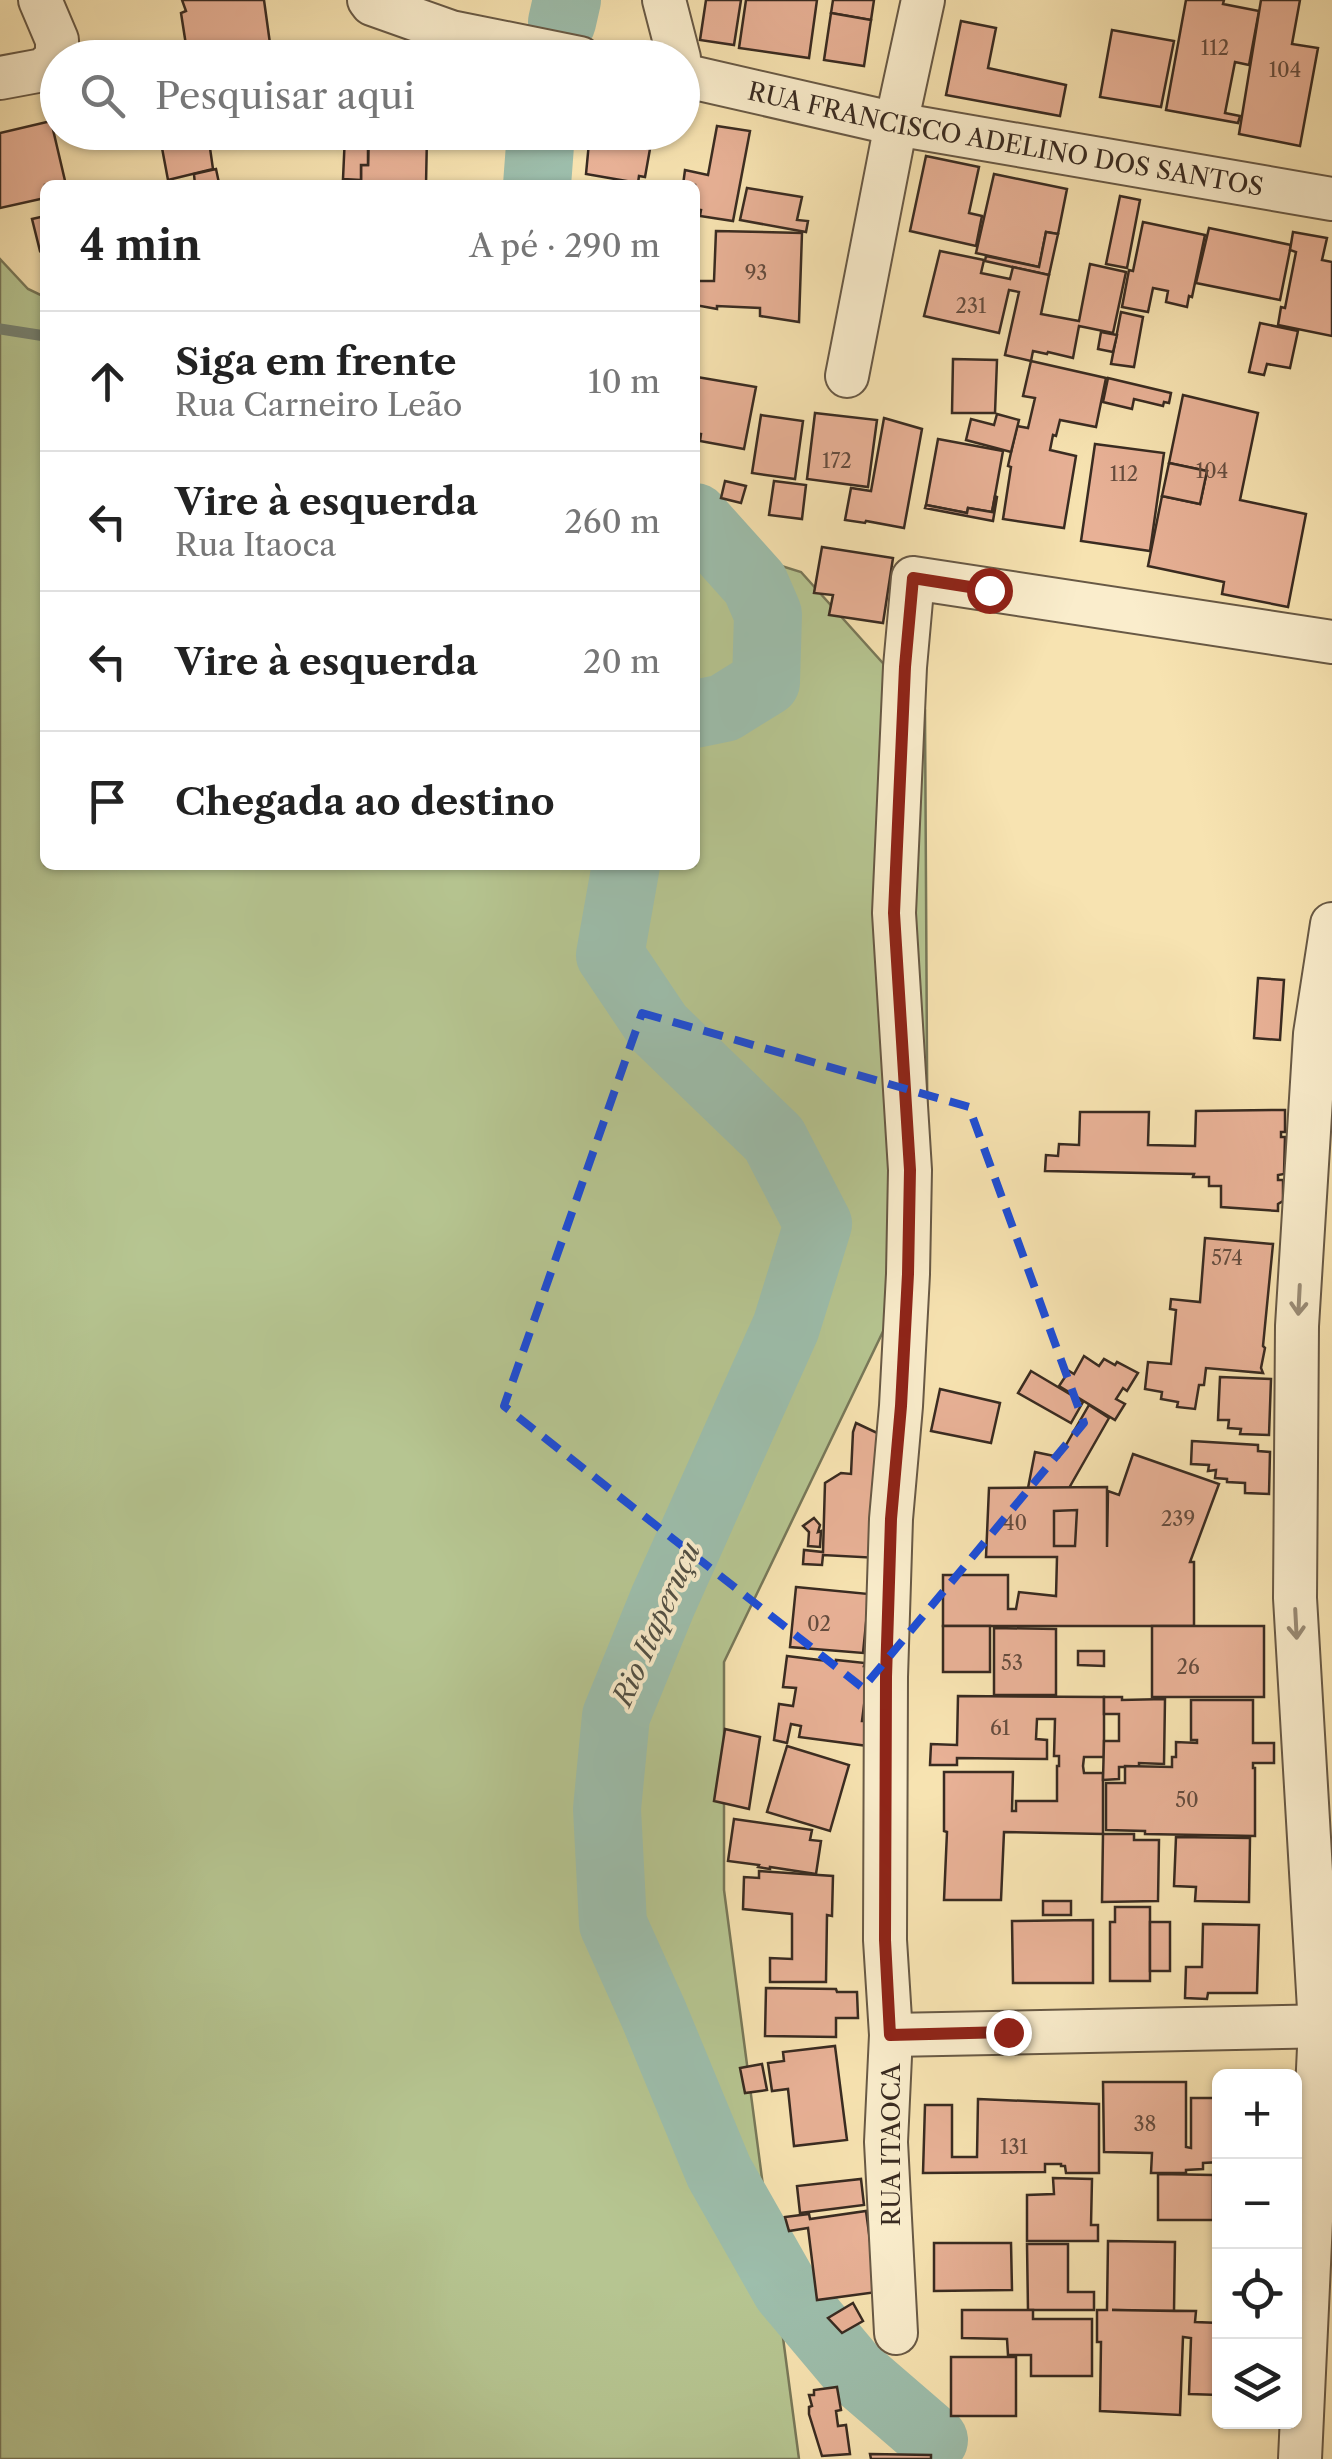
<!DOCTYPE html>
<html lang="pt">
<meta charset="utf-8">
<style>
:root{--surface:#fff;--page:#f6f6f6;--text:#222;--muted:#767676;--line:#e0e0e0}
body{margin:0;font-family:"Libre Caslon Text",serif;background:var(--page);color:var(--text)}
.controls{position:absolute;right:30px;bottom:30px;display:grid;overflow:hidden;border-radius:15px;box-shadow:0 2px 8px #0004}
.controls button{width:90px;height:90px;display:grid;place-items:center;padding:0;border:0;border-bottom:2px solid var(--line);background:var(--surface);color:var(--text);font:50px sans-serif}
.stop{position:absolute;width:30px;height:30px;margin:-22px;border:8px solid #8f2418;border-radius:50%;background:#fff}
.stop.end{background:#8f2418;border-color:#fff;box-shadow:0 2px 10px #0008}
.list{margin:0;padding:0;list-style:none}
h2{display:flex;justify-content:space-between;align-items:center;height:130px;margin:0;padding:0 40px;font-size:42px}
h2 small{font-size:32px;font-weight:400;color:var(--muted)}
.list li{display:grid;grid-template-columns:65px 1fr auto;gap:30px;align-items:center;box-sizing:border-box;height:140px;padding:0 40px;border-top:2px solid var(--line)}
.list b{display:block;font-size:38px;white-space:nowrap}
.list p{margin:0;font-size:32px;white-space:nowrap;color:var(--muted)}
.list em{font-size:32px;font-style:normal;color:var(--muted)}
.icon{flex:none;width:55px;height:55px;fill:none;stroke:currentColor;stroke-width:2;stroke-linecap:round;stroke-linejoin:round}
.map{position:relative;flex:none;width:1332px;height:2459px;overflow:hidden}
.search{position:absolute;background:var(--surface);box-shadow:0 2px 8px #0004;left:40px;top:40px;width:660px;height:110px;display:flex;align-items:center;gap:25px;box-sizing:border-box;padding:0 35px;border-radius:55px;color:var(--muted);font-size:38px}
.panel{position:absolute;background:var(--surface);box-shadow:0 2px 8px #0004;left:40px;top:180px;width:660px;height:690px;border-radius:15px}
.map>svg:first-child{display:block}
</style>
<div class="map">
<svg width="1332" height="2459" viewBox="0 0 1332 2459">
<rect width="100%" height="100%" fill="#f7e3b1"/>
<filter id="stains"><feTurbulence type="fractalNoise" baseFrequency=".002" numOctaves="4"/><feColorMatrix values="0 0 0 0 .2 0 0 0 0 .09 0 0 0 0 .02 0 0 0 .5 -.17"/></filter>
<radialGradient id="worn" r=".72"><stop offset=".6" stop-color="#630" stop-opacity="0"/><stop offset="1" stop-color="#630" stop-opacity=".3"/></radialGradient>
<!-- green -->
<polygon fill="#b6c591" stroke="#787859" stroke-width="2.5" points="0,259 28,289 45,297 45,865 695,865 695,539 801,572 925,710 928,1238 724,1662 724,1890 799,2459 0,2459"/>
<g fill="none" stroke-linecap="round" stroke-linejoin="round">
<!-- stream -->
<polyline stroke="#758374" stroke-width="11" points="0,329 45,336"/>
<!-- river -->
<g stroke="#9dbeac" stroke-width="68">
<polyline points="562,22 567,0"/>
<polyline points="537,185 541,132"/>
<polyline points="695,517 755,584 768,614 766,682 724,708 695,714"/>
<polyline points="626,865 610,955 659,1028 774,1139 818,1224 786,1327 663,1601 616,1716 607,1809 613,1924 654,2015 719,2172 786,2290 854,2371 934,2440"/>
</g>
</g>
<!-- building -->
<g fill="#e8b196" stroke="#392b21" stroke-width="2.5">
<polygon points="182,0 264,0 272,58 188,58 181,13 186,11"/>
<polygon points="706,0 741,0 734,45 700,40"/>
<polygon points="746,0 817,0 809,58 739,48"/>
<polygon points="833,0 874,0 871,20 831,13"/>
<polygon points="1186,0 1224,0 1223,4 1259,11 1249,65 1235,62 1225,113 1240,116 1238,123 1166,110"/>
<polygon points="1261,0 1300,0 1292,44 1318,48 1300,146 1239,134"/>
<polygon points="831,13 871,20 864,66 824,60"/>
<polygon points="961,21 996,28 988,68 1066,85 1060,116 946,95"/>
<polygon points="1112,30 1174,41 1161,107 1100,97"/>
<polygon points="51,121 66,185 45,185 45,198 0,208 0,133"/>
<polygon points="717,126 750,131 733,221 700,216 701,210 695,209 695,185 683,185 685,170 708,175"/>
<polygon points="159,132 221,132 208,134 213,169 168,180"/>
<polygon points="590,132 653,132 645,177 639,176 638,183 586,174"/>
<polygon points="369,133 427,135 426,185 361,185 361,165 368,165"/>
<polygon points="345,135 368,136 368,165 361,165 361,180 343,179"/>
<polygon points="926,156 979,167 969,213 982,216 976,246 910,231"/>
<polygon points="216,169 219,183 195,185 194,174"/>
<polygon points="994,174 1067,189 1058,234 1046,232 1039,267 976,253"/>
<polygon points="747,188 802,197 797,220 808,221 806,232 740,220"/>
<polygon points="1120,196 1140,200 1127,268 1106,264"/>
<polygon points="45,216 45,249 40,251 32,219"/>
<polygon points="1143,222 1205,235 1192,297 1189,296 1187,307 1166,302 1168,291 1153,288 1148,312 1122,307 1129,270 1133,271"/>
<polygon points="1209,228 1291,245 1280,300 1196,283"/>
<polygon points="716,231 802,233 799,322 760,316 760,308 717,306 717,309 695,305 695,281 714,281"/>
<polygon points="1046,232 1058,234 1049,275 985,261 986,256 1039,267"/>
<polygon points="1293,232 1327,238 1322,260 1332,262 1332,336 1278,325 1281,307 1285,308 1296,252 1290,250"/>
<polygon points="940,251 984,260 981,273 1010,279 1013,267 1049,275 1041,314 1079,321 1090,264 1126,272 1113,333 1079,326 1073,358 1048,352 1047,354 1033,351 1031,361 1005,355 1019,292 1009,290 999,333 924,316"/>
<polygon points="1121,312 1143,317 1134,367 1111,364"/>
<polygon points="1260,323 1298,331 1290,368 1267,364 1264,375 1249,372"/>
<polygon points="1101,332 1117,335 1113,352 1098,349"/>
<polygon points="953,359 997,360 995,413 952,413"/>
<polygon points="1031,361 1106,378 1096,427 1060,420 1056,436 1053,435 1050,450 1076,456 1064,528 1003,519 1011,467 1008,466 1017,426 1028,428 1035,398 1023,396"/>
<polygon points="697,377 756,387 744,449 700,441 701,434 695,433"/>
<polygon points="1108,378 1171,393 1169,403 1164,402 1163,406 1134,399 1132,409 1103,402"/>
<polygon points="1183,395 1258,413 1240,500 1306,514 1288,607 1222,594 1224,582 1148,566 1162,496 1200,504 1207,471 1169,463"/>
<polygon points="815,413 877,420 868,487 807,479"/>
<polygon points="997,414 1019,420 1011,452 966,440 971,419 994,425"/>
<polygon points="761,415 803,421 795,479 752,473"/>
<polygon points="884,418 922,429 904,528 866,521 865,523 845,520 851,488 871,491"/>
<polygon points="938,439 1003,451 992,512 968,508 967,513 926,505"/>
<polygon points="1095,444 1164,453 1150,551 1081,541"/>
<polygon points="1169,463 1207,471 1200,504 1162,496"/>
<polygon points="725,481 746,486 741,503 721,498"/>
<polygon points="774,481 806,485 802,519 769,515"/>
<polygon points="995,496 997,497 993,521 925,508 926,505 967,513 968,508 992,512"/>
<polygon points="822,547 893,558 883,623 829,615 833,595 814,593"/>
<polygon points="1258,978 1284,980 1280,1040 1254,1038"/>
<polygon points="1277,1110 1285,1110 1285,1132 1281,1132 1281,1137 1285,1137 1284,1174 1278,1175 1278,1180 1283,1180 1283,1201 1278,1204 1278,1211 1221,1207 1221,1186 1209,1186 1209,1177 1193,1177 1194,1174 1045,1171 1046,1155 1058,1156 1059,1144 1079,1145 1080,1112 1149,1112 1148,1145 1195,1146 1196,1111"/>
<polygon points="1205,1238 1273,1244 1263,1346 1265,1348 1261,1368 1263,1373 1206,1368 1204,1385 1199,1385 1195,1409 1177,1407 1178,1402 1161,1399 1162,1392 1145,1389 1148,1362 1171,1364 1176,1310 1170,1309 1171,1299 1200,1302"/>
<polygon points="1084,1356 1099,1366 1104,1359 1115,1365 1117,1362 1138,1373 1127,1391 1123,1388 1116,1399 1125,1404 1115,1420 1059,1386 1069,1371 1074,1374"/>
<polygon points="1031,1371 1083,1402 1071,1423 1018,1393"/>
<polygon points="1220,1377 1271,1379 1269,1435 1240,1434 1241,1429 1228,1428 1229,1420 1218,1420"/>
<polygon points="940,1389 1000,1403 991,1443 931,1431"/>
<polygon points="1089,1405 1109,1418 1069,1488 1028,1488 1035,1452 1059,1457"/>
<polygon points="856,1423 888,1438 879,1558 823,1555 822,1565 803,1564 804,1550 823,1552 825,1483 841,1473 851,1474 853,1432"/>
<polygon points="1192,1441 1258,1445 1258,1451 1270,1452 1269,1494 1245,1493 1245,1483 1227,1482 1227,1479 1215,1478 1216,1470 1208,1471 1209,1465 1191,1464"/>
<polygon points="1133,1454 1219,1484 1190,1562 1194,1562 1194,1626 943,1626 943,1575 1008,1575 1008,1609 1016,1609 1019,1592 1056,1596 1057,1557 986,1557 989,1488 1107,1487 1107,1547 1108,1491 1119,1495"/>
<polygon points="1077,1510 1075,1546 1054,1546 1054,1511"/>
<polygon points="814,1518 820,1525 818,1532 821,1531 820,1547 808,1546 809,1532 803,1526"/>
<polygon points="796,1587 869,1594 863,1653 790,1647"/>
<rect x="943" y="1626" width="47" height="46"/>
<rect x="1152" y="1626" width="112" height="71"/>
<polygon points="994,1628 1056,1629 1056,1695 994,1695"/>
<polygon points="1078,1651 1104,1651 1104,1666 1078,1665"/>
<polygon points="787,1656 836,1662 836,1660 865,1663 864,1666 869,1666 862,1721 871,1721 868,1746 799,1737 801,1726 791,1724 787,1743 774,1740 779,1704 793,1706 796,1688 783,1687"/>
<polygon points="958,1696 1104,1697 1104,1757 1084,1757 1083,1766 1084,1773 1103,1773 1103,1834 1004,1832 1001,1900 944,1900 947,1832 944,1831 944,1772 1013,1772 1012,1811 1016,1811 1016,1801 1057,1801 1057,1766 1059,1766 1059,1756 1054,1756 1055,1719 1037,1719 1036,1739 1047,1740 1047,1759 957,1758 957,1765 930,1765 931,1744 957,1745"/>
<polygon points="1104,1697 1122,1697 1122,1700 1165,1699 1164,1764 1139,1763 1139,1767 1119,1767 1119,1779 1103,1780 1104,1741 1119,1741 1119,1714 1104,1714"/>
<polygon points="1191,1700 1253,1700 1253,1743 1274,1743 1274,1763 1253,1763 1253,1768 1255,1768 1255,1836 1145,1834 1145,1831 1106,1830 1106,1783 1125,1783 1125,1766 1172,1767 1172,1757 1176,1757 1176,1742 1197,1743 1197,1740 1191,1740"/>
<polygon points="725,1729 760,1737 749,1809 714,1801"/>
<polygon points="787,1746 849,1765 830,1831 767,1812"/>
<polygon points="734,1819 812,1830 810,1840 821,1841 816,1874 770,1867 770,1869 758,1867 759,1865 728,1861"/>
<polygon points="1103,1834 1134,1834 1134,1840 1159,1840 1158,1901 1102,1902"/>
<polygon points="1176,1837 1250,1838 1249,1902 1195,1901 1196,1887 1174,1886"/>
<polygon points="759,1871 833,1876 832,1916 827,1915 826,1982 770,1982 770,1958 792,1959 792,1914 743,1909 744,1877 759,1878"/>
<rect x="1043" y="1901" width="28" height="14"/>
<polygon points="1115,1907 1150,1907 1150,1981 1110,1981 1110,1922 1115,1922"/>
<polygon points="1093,1920 1093,1983 1013,1983 1012,1921"/>
<rect x="1150" y="1922" width="20" height="49"/>
<polygon points="1203,1924 1259,1925 1257,1993 1208,1993 1207,1999 1185,1998 1186,1967 1202,1967"/>
<polygon points="766,1988 836,1989 837,1992 857,1992 858,2018 836,2018 836,2037 765,2036"/>
<polygon points="835,2046 847,2140 794,2146 788,2089 772,2091 768,2063 784,2061 783,2052"/>
<polygon points="762,2064 767,2090 745,2093 740,2068"/>
<polygon points="1103,2082 1186,2082 1186,2147 1191,2148 1191,2098 1220,2098 1220,2162 1203,2163 1203,2169 1186,2170 1186,2173 1151,2173 1152,2153 1104,2152"/>
<polygon points="978,2099 1099,2104 1099,2173 1066,2173 1065,2166 1061,2166 1061,2164 1045,2164 1045,2172 923,2173 925,2105 952,2105 952,2157 977,2157"/>
<polygon points="1158,2174 1213,2175 1213,2220 1158,2220"/>
<polygon points="1053,2178 1092,2179 1091,2225 1098,2225 1098,2241 1027,2241 1027,2195 1054,2194"/>
<polygon points="861,2179 864,2205 800,2213 797,2186"/>
<polygon points="866,2211 877,2292 817,2300 808,2228 789,2231 785,2217 809,2214 810,2219"/>
<polygon points="1108,2241 1175,2242 1174,2311 1112,2310 1196,2311 1195,2322 1220,2323 1220,2395 1189,2394 1191,2338 1183,2337 1180,2415 1100,2411 1101,2342 1097,2342 1097,2310 1107,2310"/>
<polygon points="934,2243 1011,2243 1012,2290 934,2291"/>
<polygon points="1027,2244 1068,2244 1068,2292 1094,2292 1094,2310 1028,2310"/>
<polygon points="853,2303 863,2321 842,2333 828,2318"/>
<polygon points="962,2310 1033,2310 1033,2319 1092,2319 1092,2376 1031,2376 1031,2355 1008,2355 1007,2339 962,2338"/>
<rect x="951" y="2357" width="65" height="59"/>
<polygon points="837,2387 841,2410 836,2411 838,2426 846,2425 850,2454 822,2456 809,2414 809,2407 812,2406 809,2395 814,2395 814,2390"/>
<polygon points="870,2454 931,2455 931,2459 871,2459"/>
</g>
<g fill="none" stroke-linecap="round" stroke-linejoin="round">
<!-- minor casing -->
<g stroke="#685945" stroke-width="46">
<g id="minor">
<polyline points="369,0 372,4 451,32 580,58"/>
<polyline points="664,0 679,58"/>
<path id="s1" d="M682,75l214,49 436,75"/>
<polyline points="0,78 43,70 57,58 57,40 40,0"/>
<polyline points="847,376 896,124 923,0"/>
<polyline points="891,2035 1332,2026"/>
<polyline points="896,2333 886,2142 891,2035 885,1940 886,1677 891,1519 901,1406 908,1274 910,1170 894,913 905,667 913,578 1332,642"/>
<polyline points="1300,2459 1320,2026 1295,1598 1297,1326 1315,1034 1332,924"/>
</g>
</g>
<!-- minor -->
<use href="#minor" stroke="#faedcc" stroke-width="42"/>
</g>
<!-- one-way arrows -->
<defs><path id="oneway-shaft" d="M-6 0H5M1.5-3L5.5 0L1.5 3" fill="none" stroke-width="1.6" stroke-linecap="round" stroke-linejoin="round" transform="scale(2.5)"/></defs>
<g stroke="#9a8c76">
<use href="#oneway-shaft" transform="translate(1299 1300) rotate(93)"/>
<use href="#oneway-shaft" transform="translate(1296 1624) rotate(87)"/>
</g>
<g fill="none" stroke-linecap="round" stroke-linejoin="round">
<!-- route -->
<polyline stroke="#8f2418" stroke-width="12" points="989,590 913,578 905,667 894,913 910,1170 908,1274 901,1406 891,1519 886,1677 885,1940 890,2035 1008,2032"/>
</g>
<!-- marked area -->
<path fill="none" stroke="#1d4ed8" stroke-width="8" stroke-dasharray="20 12" stroke-linejoin="round" d="M642,1013l327,94 115,316 -221,265 -359,-282z"/>
<g text-anchor="middle" dominant-baseline="central" stroke-width="8" stroke-linejoin="round" paint-order="stroke">
<!-- number labels -->
<g font-size="20" fill="#654c3e">
<text x="1215" y="48">112</text>
<text x="1285" y="70">104</text>
<text x="756" y="273">93</text>
<text x="971" y="306">231</text>
<text x="837" y="461">172</text>
<text x="1212" y="471">104</text>
<text x="1124" y="474">112</text>
<text x="1227" y="1258">574</text>
<text x="1178" y="1519">239</text>
<text x="1015" y="1523">40</text>
<text x="819" y="1624">02</text>
<text x="1012" y="1663">53</text>
<text x="1188" y="1667">26</text>
<text x="1000" y="1728">61</text>
<text x="1187" y="1800">50</text>
<text x="1145" y="2124">38</text>
<text x="1014" y="2147">131</text>
</g>
<!-- street labels -->
<g font-size="25" fill="#392b21" stroke="#faedcc">
<text stroke="none"><textPath href="#s1" startOffset="330">RUA FRANCISCO ADELINO DOS SANTOS</textPath></text>
<text transform="translate(891 2145) rotate(-90)">RUA ITAOCA</text>
</g>
<!-- water labels -->
<g font-size="28" font-style="italic" fill="#525044" stroke="#faedcc">
<text transform="translate(656 1624) rotate(-66)">Rio Itaperuçu</text>
</g>
</g>
<rect width="100%" height="100%" filter="url(#stains)"/>
<rect width="100%" height="100%" fill="url(#worn)"/>
</svg>
<div class="controls">
<button>+</button>
<button>−</button>
<button><svg class="icon" aria-label="locate" viewBox="0 0 24 24"><circle cx="12" cy="12" r="6"/><path d="M12 2v4M12 18v4M2 12h4M18 12h4"/></svg></button>
<button><svg class="icon" aria-label="layers" viewBox="0 0 24 24"><path d="M12 4l9 5-9 5-9-5zM3 14l9 5 9-5"/></svg></button>
</div>
<div class="stop" style="left:989px;top:590px"></div>
<div class="stop end" style="left:1008px;top:2032px"></div>
<div class="search"><svg class="icon" aria-label="search" viewBox="0 0 24 24"><circle cx="10" cy="10" r="6"/><path d="M15 15l6 6"/></svg>Pesquisar aqui</div>
<section class="panel">
<h2>4 min<small>A pé · 290 m</small></h2>
<ul class="list">
<li><svg class="icon" aria-label="ahead" viewBox="0 0 24 24"><path d="M12 20V5M6 11l6-6 6 6"/></svg><div><b>Siga em frente</b><p>Rua Carneiro Leão</p></div><em>10 m</em></li>
<li><svg class="icon" aria-label="left" viewBox="0 0 24 24"><path d="M17 20v-9H6M10 6l-5 5 5 5"/></svg><div><b>Vire à esquerda</b><p>Rua Itaoca</p></div><em>260 m</em></li>
<li><svg class="icon" aria-label="left" viewBox="0 0 24 24"><path d="M17 20v-9H6M10 6l-5 5 5 5"/></svg><div><b>Vire à esquerda</b></div><em>20 m</em></li>
<li><svg class="icon" aria-label="arrive" viewBox="0 0 24 24"><path d="M6 21V4h12l-3 4 3 4H6"/></svg><div><b>Chegada ao destino</b></div></li>
</ul>
</section>
</div>
